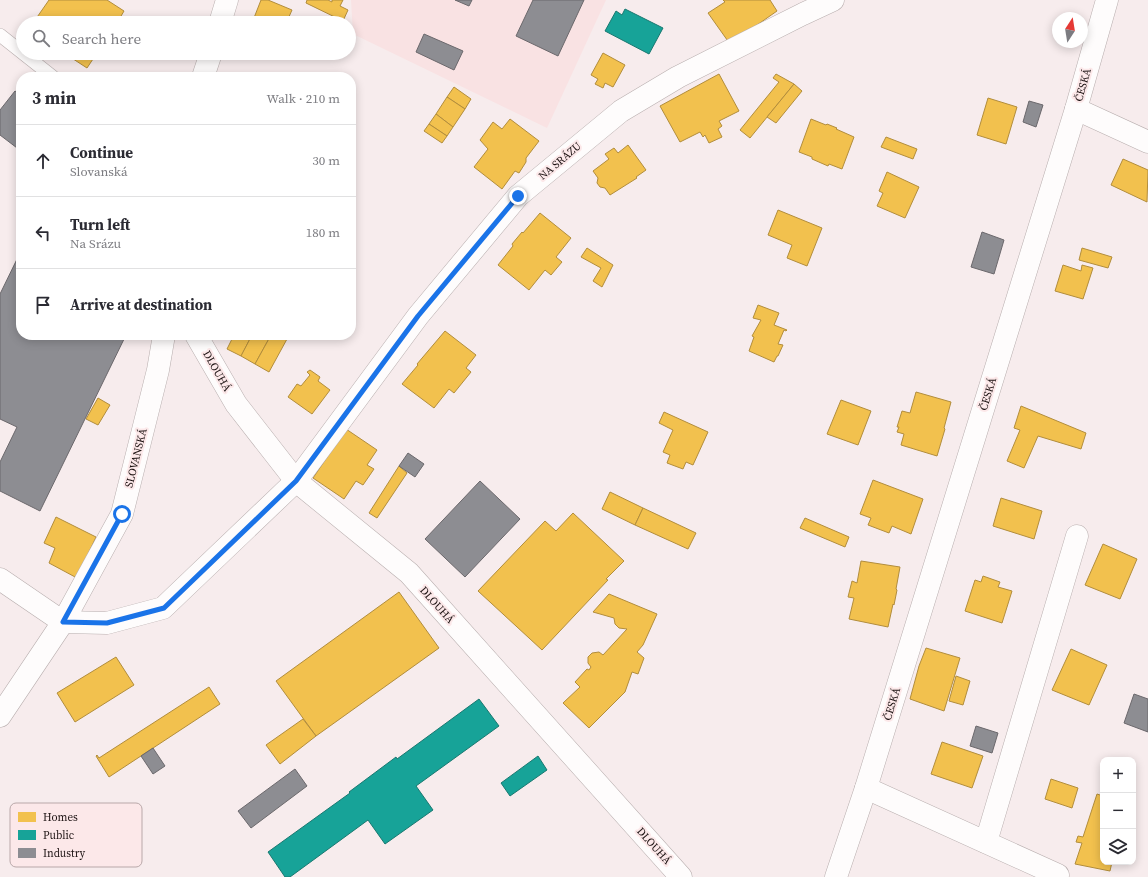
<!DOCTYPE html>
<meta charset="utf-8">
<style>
:root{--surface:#fff;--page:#f7f7f7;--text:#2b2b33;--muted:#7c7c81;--line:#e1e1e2}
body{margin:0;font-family:"Source Serif 4",serif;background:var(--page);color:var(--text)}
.controls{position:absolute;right:12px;bottom:12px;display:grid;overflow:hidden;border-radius:8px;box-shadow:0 2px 10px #0003}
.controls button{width:36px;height:36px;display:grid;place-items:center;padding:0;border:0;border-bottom:1px solid var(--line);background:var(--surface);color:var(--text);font:20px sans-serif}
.compass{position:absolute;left:1052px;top:12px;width:36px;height:36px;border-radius:50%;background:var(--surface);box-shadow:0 2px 10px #0003;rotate:12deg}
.stop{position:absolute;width:12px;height:12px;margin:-9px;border:3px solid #1a73e8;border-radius:50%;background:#fff}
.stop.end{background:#1a73e8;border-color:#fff;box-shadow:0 1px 4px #0008}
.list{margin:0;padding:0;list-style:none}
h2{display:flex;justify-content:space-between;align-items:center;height:52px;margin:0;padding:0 16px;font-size:17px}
h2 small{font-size:13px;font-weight:400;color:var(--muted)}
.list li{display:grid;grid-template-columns:26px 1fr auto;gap:12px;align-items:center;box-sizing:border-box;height:72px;padding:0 16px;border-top:1px solid var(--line)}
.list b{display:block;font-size:15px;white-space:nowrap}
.list p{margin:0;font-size:13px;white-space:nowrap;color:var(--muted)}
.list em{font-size:13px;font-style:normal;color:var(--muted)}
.icon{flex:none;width:22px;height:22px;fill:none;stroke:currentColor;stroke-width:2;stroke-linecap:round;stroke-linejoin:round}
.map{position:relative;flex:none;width:1148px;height:877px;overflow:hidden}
.search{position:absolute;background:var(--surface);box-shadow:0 2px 10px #0003;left:16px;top:16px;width:340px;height:44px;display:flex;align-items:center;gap:10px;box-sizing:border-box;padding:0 14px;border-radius:22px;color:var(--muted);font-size:15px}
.panel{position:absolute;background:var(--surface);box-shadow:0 2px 10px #0003;left:16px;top:72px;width:340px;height:268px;border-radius:16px}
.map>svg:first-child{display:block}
</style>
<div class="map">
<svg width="1148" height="877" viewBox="0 0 1148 877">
<rect width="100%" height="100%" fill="#f7eced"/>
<!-- built -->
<polygon fill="#f9e2e3" points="351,0 606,0 547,128 353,34"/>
<!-- homes -->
<g fill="#f2c14e" stroke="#b28d3c">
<polygon points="49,0 107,0 124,11 117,23 33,23"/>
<polygon points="261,0 268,0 292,10 288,19 293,20 292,23 252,23"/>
<polygon points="307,0 328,0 332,2 332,0 343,0 340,6 348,10 343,21 306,3"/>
<polygon points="723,0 770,0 777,11 730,44 708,13 725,2"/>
<polygon points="64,53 97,53 87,68"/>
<polygon points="603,53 625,65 613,87 605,83 603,88 595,84 598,79 591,75"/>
<polygon points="719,74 739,111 719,121 722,126 718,129 722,137 709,143 705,135 703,137 700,132 680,142 660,106"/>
<polygon points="776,74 794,84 750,138 740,130 779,82 773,78"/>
<polygon points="794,84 802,91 776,123 767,117"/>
<polygon points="454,87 471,99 465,109 447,97"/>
<polygon points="447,97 465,109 453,127 436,114"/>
<polygon points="988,98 1017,107 1006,144 977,135"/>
<polygon points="436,114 453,127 447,136 429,124"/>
<polygon points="510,119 539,141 526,158 526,162 519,173 515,171 502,189 474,167 488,149 480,140 493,122 502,129"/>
<polygon points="811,119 826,125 827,124 837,128 836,129 854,137 842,169 829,164 828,166 812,159 812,157 799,152"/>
<polygon points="429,124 447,136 442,143 424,131"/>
<polygon points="886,137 917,149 913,159 881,147"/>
<polygon points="628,145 646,170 636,177 637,178 610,195 605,188 600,187 597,183 598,178 593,171 609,159 605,154 614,148 618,153"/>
<polygon points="1123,159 1148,170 1147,202 1111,185"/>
<polygon points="887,172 919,187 905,218 877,206 883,193 879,191"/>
<polygon points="778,210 822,228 807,266 787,258 792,245 768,235"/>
<polygon points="540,213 571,238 556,257 562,262 551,275 545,270 529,290 498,265 513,246 512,244 522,232 523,233"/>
<polygon points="587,248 613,265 602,287 593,281 601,268 581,257"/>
<polygon points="1082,248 1112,257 1108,268 1079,260"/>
<polygon points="1063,265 1081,271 1082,265 1093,268 1083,299 1055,291"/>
<polygon points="758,305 779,313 774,325 787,330 786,331 784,330 778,344 783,345 778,356 777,356 774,362 749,351 754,337 752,336 761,320 753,318"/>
<polygon points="445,331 476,355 466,368 471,372 454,393 449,389 434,408 402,384 418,365 417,364"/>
<polygon points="234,335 252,335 241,356 227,349"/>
<polygon points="252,335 271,335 255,364 241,356"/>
<polygon points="271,335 279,335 287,339 269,372 255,364"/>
<polygon points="310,370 320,377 318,381 330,390 312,414 288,397 297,384 301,386 310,375 307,372"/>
<polygon points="916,392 951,402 944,428 945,429 937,456 901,445 904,434 897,432 899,427 897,427 902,411 910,413"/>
<polygon points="98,398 110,405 98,425 86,419"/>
<polygon points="841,400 871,411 858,445 827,434"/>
<polygon points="1021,406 1086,433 1081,449 1038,436 1024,468 1007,461 1020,430 1014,428"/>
<polygon points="664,412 708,432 693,465 686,462 683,469 667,463 670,455 663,452 673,430 659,423"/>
<polygon points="346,429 377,450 367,465 374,469 363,485 356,481 344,499 313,478"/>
<polygon points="399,466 407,473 377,518 369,513"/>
<polygon points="873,480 923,499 911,534 892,526 889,533 868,525 871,518 860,514"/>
<polygon points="610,492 643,508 635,525 602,509"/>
<polygon points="1001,498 1042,511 1034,539 993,526"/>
<polygon points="643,508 696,533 688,549 635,525"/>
<polygon points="573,513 624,561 606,579 608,580 542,650 478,591 545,521 556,531"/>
<polygon points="56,517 96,537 77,578 49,563 55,548 44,543"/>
<polygon points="805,518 849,537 845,547 800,528"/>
<polygon points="1103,544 1137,559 1120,599 1085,585"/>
<polygon points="861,561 900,567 896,589 897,590 894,605 893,604 888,627 849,619 854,598 848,597 852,581 857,583"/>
<polygon points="983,576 1000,582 998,587 1012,591 1002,623 965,611 975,580 981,582"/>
<polygon points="399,592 439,648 316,736 276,681"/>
<polygon points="609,594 657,614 643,645 637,652 644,658 638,674 632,672 625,692 589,728 563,703 580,687 575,682 587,669 589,670 591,667 588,663 588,657 592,653 599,652 603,655 627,629 619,628 615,624 614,618 593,612"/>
<polygon points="926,648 960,658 944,711 910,699 919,666"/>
<polygon points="1071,649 1107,665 1089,705 1052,690"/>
<polygon points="116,657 134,685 75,722 57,693"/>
<polygon points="956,676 970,681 963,705 949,701"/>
<polygon points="209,687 220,704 109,777 96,756 97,755 99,758"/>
<polygon points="303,719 316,736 280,764 266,745"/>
<polygon points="942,742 983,756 972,788 931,774"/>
<polygon points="1051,779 1078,788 1072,808 1045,799"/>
<polygon points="1097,794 1103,796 1103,862 1112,862 1110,871 1075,864 1082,843 1076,842 1078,836 1083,837"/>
</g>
<!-- public -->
<g fill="#17a398" stroke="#197870">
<polygon points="625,9 663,28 649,54 605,31 616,11 622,15"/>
<polygon points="479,699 499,726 416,786 433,810 385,844 368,820 290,877 285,877 268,852 350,793 349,792 396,757 397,759"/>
<polygon points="538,756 547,770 510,796 501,783"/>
</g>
<!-- industry -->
<g fill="#8d8d92" stroke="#6b686c">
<polygon points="455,0 472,0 469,6"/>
<polygon points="533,0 584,0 558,56 516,36"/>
<polygon points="424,34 463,51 454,70 416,52"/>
<polygon points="15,91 21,95 21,151 0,135 0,110"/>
<polygon points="1029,101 1043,105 1036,127 1023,122"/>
<polygon points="982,232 1004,240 994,274 971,267"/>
<polygon points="21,251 21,335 126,335 40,511 0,491 0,462 17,427 0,419 0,294"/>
<polygon points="408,453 424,464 415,477 399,466"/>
<polygon points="480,481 520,519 465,577 425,539"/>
<polygon points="1134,694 1148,699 1148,732 1124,723"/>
<polygon points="976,726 998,733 992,753 970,746"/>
<polygon points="153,748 165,766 153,774 141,756"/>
<polygon points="295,769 307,786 251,828 238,811"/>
</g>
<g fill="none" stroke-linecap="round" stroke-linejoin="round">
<!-- lane casing -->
<g stroke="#b8aeae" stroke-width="14">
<polyline id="lane" points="0,35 53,77"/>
</g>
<!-- street casing -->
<g stroke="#b8aeae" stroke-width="23">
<g id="street">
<polyline points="220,23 227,0"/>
<polyline points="203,77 211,53"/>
<polyline points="1076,109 1148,142"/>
<polyline points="196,335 236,404 296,481 409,573 681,877"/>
<polyline points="0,579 63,622"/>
<polyline points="63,622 107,623 163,608 296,481 418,316 518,196 621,111 678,77 803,14 833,0"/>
<polyline points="0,716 63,622 122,514 158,370 164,335"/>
<polyline points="866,788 1058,875"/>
<polyline points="986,842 1077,536"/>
<polyline points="836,877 866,788 1076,109 1107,0"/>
</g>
</g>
<!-- lane -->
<use href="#lane" stroke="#fefcfc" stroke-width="13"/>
<!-- street -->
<use href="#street" stroke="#fefcfc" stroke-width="22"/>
</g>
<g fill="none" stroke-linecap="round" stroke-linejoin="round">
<!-- route -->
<polyline stroke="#1a73e8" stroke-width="5" points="122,514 63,622 107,623 164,608 296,481 418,316 518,196"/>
</g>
<g text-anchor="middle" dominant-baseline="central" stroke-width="4" stroke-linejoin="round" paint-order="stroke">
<!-- street labels -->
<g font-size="11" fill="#1d1313" stroke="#fce8e9">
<text transform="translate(1083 85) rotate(-74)">ČESKÁ</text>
<text transform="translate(560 161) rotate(-40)">NA SRÁZU</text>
<text transform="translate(217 371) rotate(60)">DLOUHÁ</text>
<text transform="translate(988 394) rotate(-73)">ČESKÁ</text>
<text transform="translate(136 458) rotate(-76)">SLOVANSKÁ</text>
<text transform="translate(437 605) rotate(48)">DLOUHÁ</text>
<text transform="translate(892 704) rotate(-73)">ČESKÁ</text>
<text transform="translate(654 846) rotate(48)">DLOUHÁ</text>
</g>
</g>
<!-- legend -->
<rect x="10" y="803" width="132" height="64" rx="6" fill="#fce8e9" stroke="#b9a8a9" stroke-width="1"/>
<rect x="18" y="812" width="18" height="10" fill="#f2c14e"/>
<rect x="18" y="830" width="18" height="10" fill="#17a398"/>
<rect x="18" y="848" width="18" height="10" fill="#8d8d92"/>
<g font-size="11" fill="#1d1313">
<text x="43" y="821">Homes</text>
<text x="43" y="839">Public</text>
<text x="43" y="857">Industry</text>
</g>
</svg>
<div class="controls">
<button>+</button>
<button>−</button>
<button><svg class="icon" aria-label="layers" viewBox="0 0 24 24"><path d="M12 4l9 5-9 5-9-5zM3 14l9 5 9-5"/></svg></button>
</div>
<svg class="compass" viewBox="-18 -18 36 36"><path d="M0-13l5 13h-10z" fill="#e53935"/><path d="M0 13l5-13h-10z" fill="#7c7c81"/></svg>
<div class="stop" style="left:122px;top:514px"></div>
<div class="stop end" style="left:518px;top:196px"></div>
<div class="search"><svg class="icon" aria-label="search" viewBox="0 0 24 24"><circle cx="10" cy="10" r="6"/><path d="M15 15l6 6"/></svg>Search here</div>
<section class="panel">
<h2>3 min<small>Walk · 210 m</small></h2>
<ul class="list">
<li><svg class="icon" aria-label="ahead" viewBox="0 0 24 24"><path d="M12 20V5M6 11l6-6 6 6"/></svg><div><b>Continue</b><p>Slovanská</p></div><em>30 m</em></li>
<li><svg class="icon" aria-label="left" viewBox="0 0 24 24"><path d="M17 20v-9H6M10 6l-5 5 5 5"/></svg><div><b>Turn left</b><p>Na Srázu</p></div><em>180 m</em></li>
<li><svg class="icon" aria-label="arrive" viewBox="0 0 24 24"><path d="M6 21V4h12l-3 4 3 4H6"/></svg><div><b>Arrive at destination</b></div></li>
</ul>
</section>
</div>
